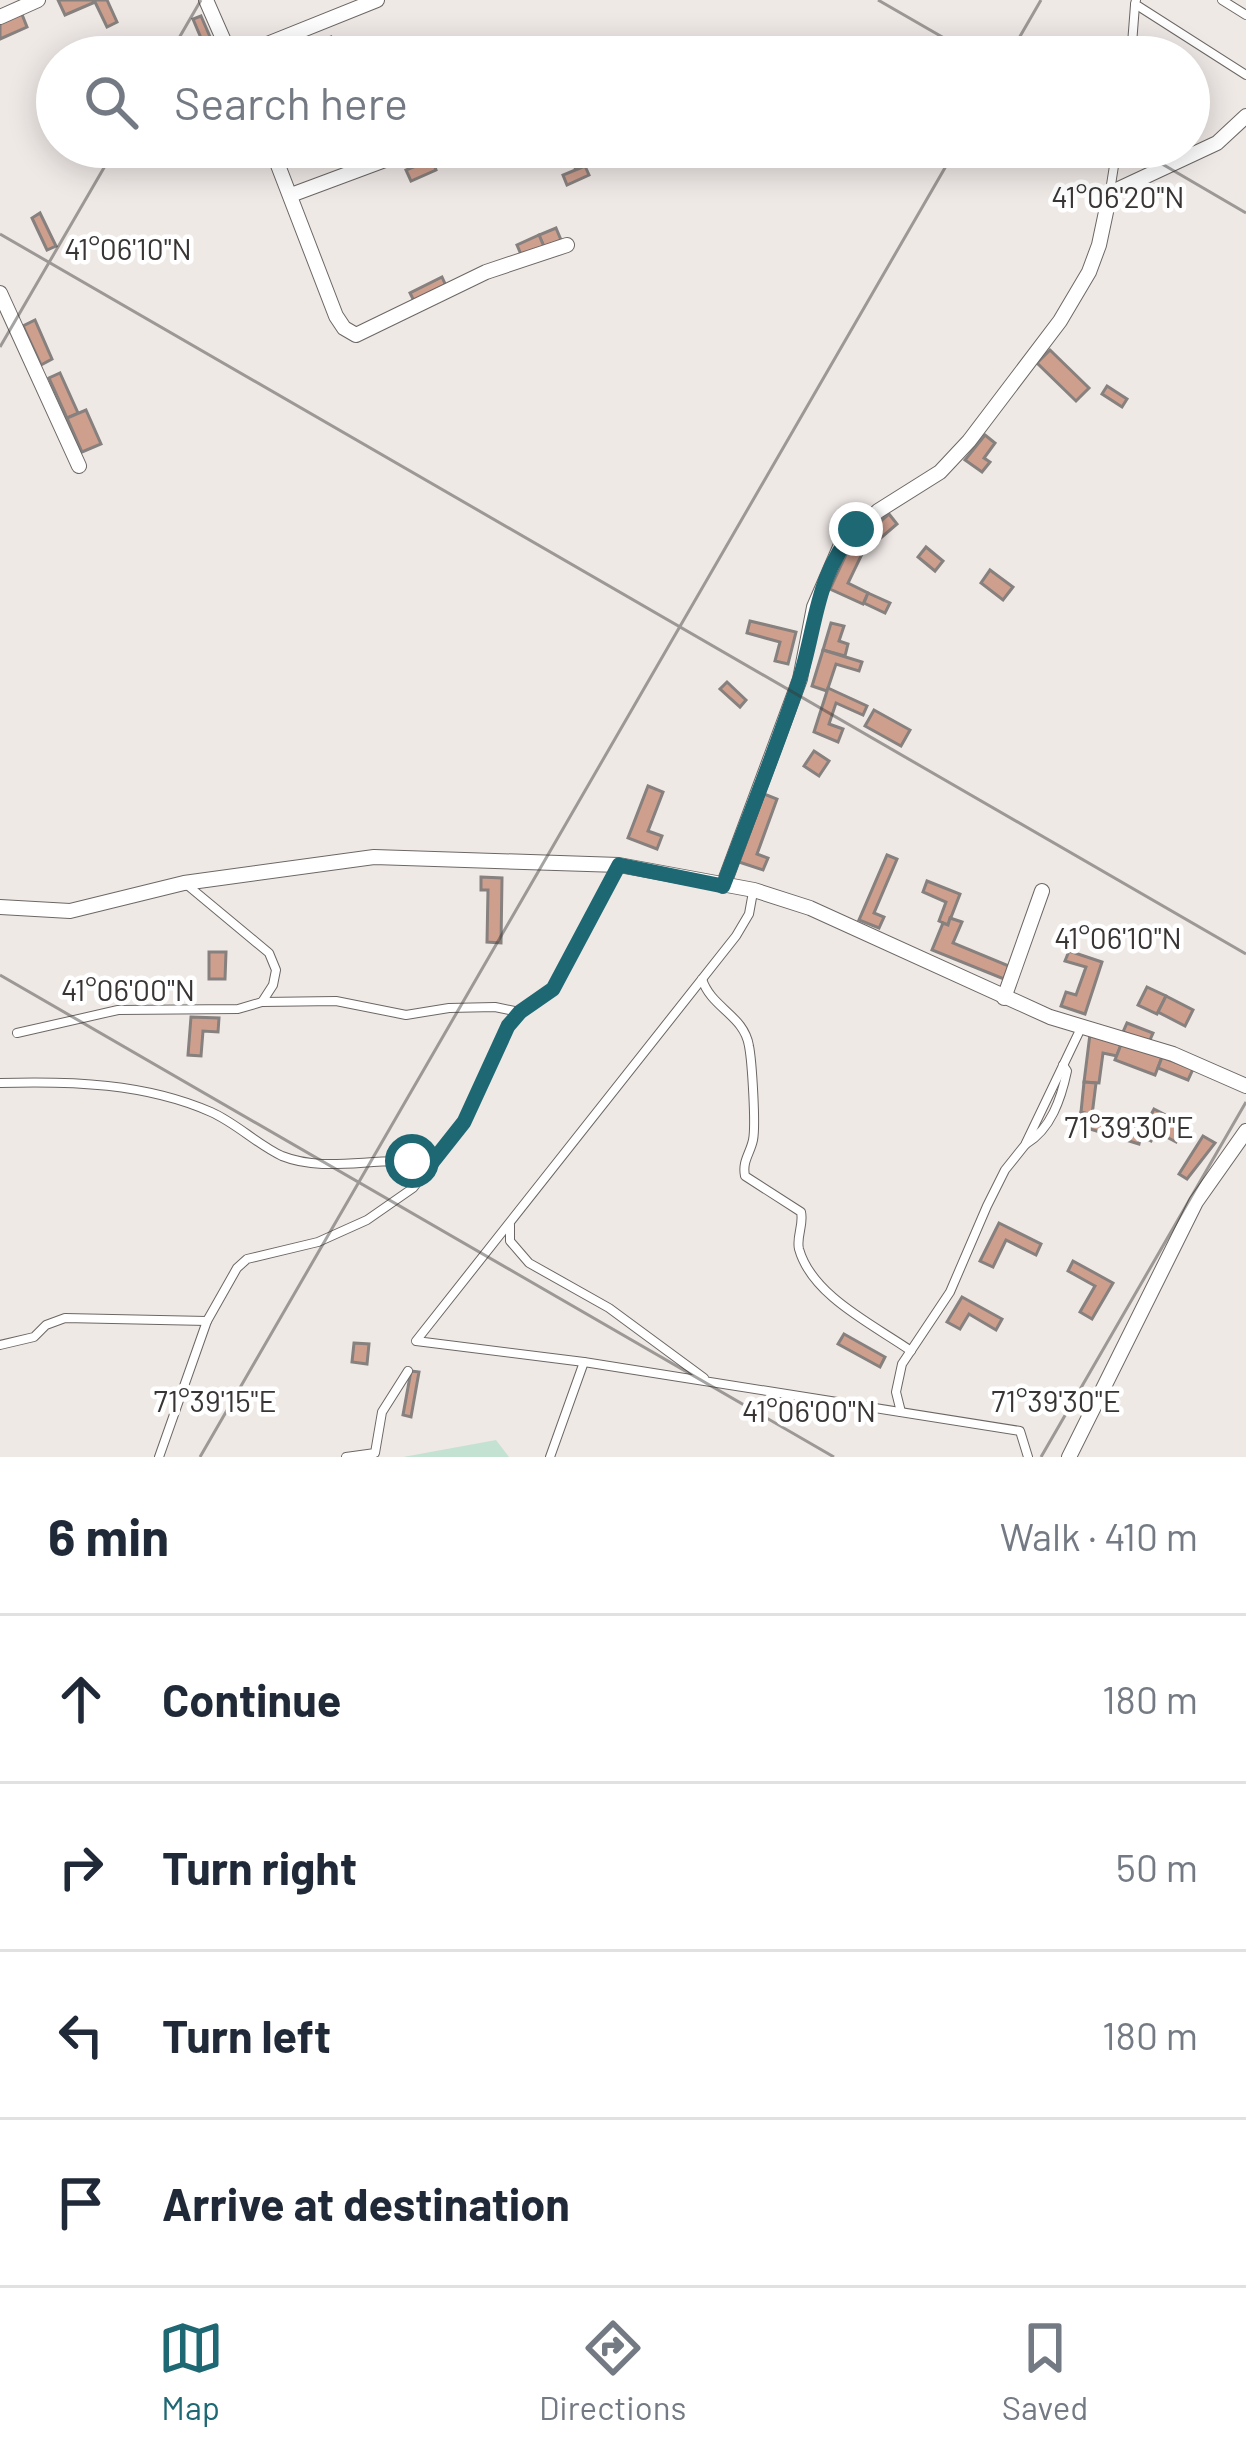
<!DOCTYPE html>
<meta charset="utf-8">
<style>
:root{--surface:#fff;--page:#f6f6f7;--text:#1f2937;--muted:#747a83;--line:#e0e1e3;--accent:#1e6874}
body{margin:0;font-family:Barlow,sans-serif;background:var(--page);color:var(--text)}
.stop{position:absolute;width:36px;height:36px;margin:-27px;border:9px solid #1e6874;border-radius:50%;background:#fff}
.stop.end{background:#1e6874;border-color:#fff;box-shadow:0 3px 12px #0008}
.list{margin:0;padding:0;list-style:none}
h2{display:flex;justify-content:space-between;align-items:center;height:156px;margin:0;padding:0 48px;font-size:51px}
h2 small{font-size:39px;font-weight:400;color:var(--muted)}
.list li{display:grid;grid-template-columns:78px 1fr auto;gap:36px;align-items:center;box-sizing:border-box;height:168px;padding:0 48px;border-top:3px solid var(--line)}
.list b{display:block;font-size:45px;white-space:nowrap}
.list em{font-size:39px;font-style:normal;color:var(--muted)}
.icon{flex:none;width:66px;height:66px;fill:none;stroke:currentColor;stroke-width:2;stroke-linecap:round;stroke-linejoin:round}
.map{position:relative;flex:none;width:1246px;height:1457px;overflow:hidden}
.search{position:absolute;background:var(--surface);box-shadow:0 6px 30px #0003;left:36px;right:36px;top:36px;height:132px;display:flex;align-items:center;gap:30px;box-sizing:border-box;padding:0 42px;border-radius:66px;color:var(--muted);font-size:45px}
.sheet{height:828px;background:var(--surface)}
nav{display:flex;justify-content:space-around;align-items:center;box-sizing:border-box;height:168px;border-top:3px solid var(--line);background:var(--surface);font-size:33px;color:var(--muted)}
nav a{display:grid;justify-items:center;gap:6px}
nav .on{color:var(--accent)}
.map>svg:first-child{display:block}
</style>
<div class="map">
<svg width="1246" height="1457" viewBox="0 0 1246 1457">
<rect width="100%" height="100%" fill="#efe9e6"/>
<!-- green -->
<polygon fill="#c4e2d2" points="496,1440 509,1457 403,1457"/>
<!-- building -->
<g fill="#cf9f8e" stroke="#86807e" stroke-width="3">
<polygon points="58,0 107,0 117,22 107,27 95,2 65,15"/>
<polygon points="21,12 27,27 0,39 0,21"/>
<polygon points="201,16 217,53 209,57 193,19"/>
<polygon points="331,37 337,50 321,57 293,57 292,53"/>
<polygon points="115,42 120,54 84,57 84,56"/>
<polygon points="589,151 594,162 576,170 571,158"/>
<polygon points="432,159 436,170 411,181 406,170"/>
<polygon points="585,166 589,175 567,185 563,175"/>
<polygon points="40,213 56,246 47,250 32,218"/>
<polygon points="556,228 561,240 544,247 539,235"/>
<polygon points="539,235 545,249 523,259 517,245"/>
<polygon points="442,277 447,288 415,303 410,293"/>
<polygon points="35,320 52,359 41,365 23,326"/>
<polygon points="1050,350 1089,388 1076,401 1037,363"/>
<polygon points="60,373 78,413 67,418 49,378"/>
<polygon points="1107,386 1127,399 1122,407 1102,394"/>
<polygon points="86,410 101,444 82,452 67,418"/>
<polygon points="985,435 995,443 984,458 990,462 982,472 965,460"/>
<polygon points="889,514 897,524 862,554 849,548"/>
<polygon points="926,547 943,561 935,571 918,557"/>
<polygon points="849,548 862,554 848,583 868,593 863,604 830,589"/>
<polygon points="990,570 1013,587 1003,600 981,583"/>
<polygon points="868,593 890,603 885,613 864,603"/>
<polygon points="750,621 796,632 788,664 775,661 780,642 747,633"/>
<polygon points="831,623 844,626 839,641 848,644 845,656 823,650"/>
<polygon points="823,650 862,662 859,671 836,664 827,691 812,686"/>
<polygon points="727,682 746,700 740,707 720,689"/>
<polygon points="828,688 867,706 863,715 836,703 829,724 843,729 838,742 814,732"/>
<polygon points="874,710 910,730 901,746 865,726"/>
<polygon points="814,751 829,761 819,776 804,766"/>
<polygon points="648,786 663,792 648,831 662,836 657,849 628,838"/>
<polygon points="764,794 777,799 757,854 768,858 763,870 739,862"/>
<polygon points="887,855 897,859 874,913 884,917 879,928 859,920"/>
<polygon points="481,877 502,878 501,943 487,942 488,890 481,890"/>
<polygon points="927,881 960,894 948,925 939,921 946,902 923,892"/>
<polygon points="950,918 962,922 953,943 1009,966 1004,979 932,950 943,923 948,925"/>
<polygon points="1069,951 1102,962 1085,1014 1061,1006 1066,992 1076,995 1086,967 1065,961"/>
<polygon points="209,952 226,952 225,979 209,979"/>
<polygon points="1147,987 1166,996 1157,1014 1138,1005"/>
<polygon points="1166,996 1193,1010 1185,1026 1158,1012"/>
<polygon points="191,1017 219,1018 218,1032 203,1031 201,1056 188,1055"/>
<polygon points="1127,1023 1153,1033 1149,1042 1123,1032"/>
<polygon points="1090,1034 1122,1042 1117,1056 1103,1053 1099,1083 1084,1082"/>
<polygon points="1122,1042 1162,1057 1155,1075 1115,1060"/>
<polygon points="1162,1057 1193,1069 1188,1080 1158,1068"/>
<polygon points="1084,1082 1096,1083 1092,1115 1081,1112"/>
<polygon points="1154,1109 1191,1128 1185,1140 1178,1137 1176,1142 1163,1135 1165,1130 1159,1127 1151,1141 1140,1135"/>
<polygon points="1081,1112 1142,1131 1139,1144 1077,1125"/>
<polygon points="1203,1136 1215,1143 1187,1179 1179,1174"/>
<polygon points="999,1223 1041,1244 1036,1255 1006,1240 993,1267 980,1261"/>
<polygon points="1073,1261 1113,1283 1092,1319 1080,1312 1095,1286 1068,1271"/>
<polygon points="962,1297 1002,1319 996,1330 969,1314 960,1329 947,1322"/>
<polygon points="844,1334 885,1357 880,1367 838,1344"/>
<polygon points="354,1343 369,1344 367,1364 352,1362"/>
<polygon points="411,1371 419,1372 411,1417 403,1415"/>
</g>
<g fill="none" stroke-linecap="round" stroke-linejoin="round">
<!-- service casing -->
<g stroke="#6c6765" stroke-width="10">
<g id="service">
<polyline points="1136,0 1135,4 1246,75"/>
<polyline points="1222,0 1246,15"/>
<polyline points="1131,57 1135,5"/>
<polyline points="1110,191 1117,147"/>
<polyline points="753,892 749,914 736,936 416,1341 584,1362 1020,1431 1028,1457"/>
<path d="M702,979c9,29 42,36 47,67 3,16 7,79 4,94 -3,14 -11,21 -8,36l56,36c3,13 -5,25 -2,37 13,47 75,76 112,102"/>
<polyline points="262,1002 336,1001 406,1015 449,1008 495,1007 519,1012"/>
<polyline points="17,1033 118,1010 238,1009 262,1002 273,985 276,970 269,953 186,884"/>
<path d="M0,1083c71,-2 145,0 211,29 25,11 47,33 71,44 48,19 101,-3 148,9"/>
<path d="M1026,1144c25,-15 35,-45 41,-73l-4,-6"/>
<polyline points="510,1225 510,1241 529,1263 609,1308 704,1378"/>
<polyline points="0,1345 34,1337 46,1325 65,1318 207,1321 237,1268 247,1259 318,1242 367,1220 413,1188 464,1122 509,1026 521,1012 553,989 618,867"/>
<polyline points="901,1412 896,1392 902,1364 950,1292 987,1206 1005,1170 1025,1145 1081,1028"/>
<polyline points="159,1457 207,1321"/>
<polyline points="346,1457 375,1453 382,1412 408,1371"/>
<polyline points="550,1457 584,1362"/>
</g>
</g>
<!-- minor casing -->
<g stroke="#6c6765" stroke-width="16">
<g id="minor">
<polyline points="206,0 231,57"/>
<polyline points="0,17 38,0"/>
<polyline points="235,57 377,0"/>
<polyline points="271,147 336,316 344,328 356,335 486,272 567,245"/>
<polyline points="291,195 420,147"/>
<polyline points="0,293 79,466"/>
<polyline points="723,886 800,679 814,607 840,547 878,511 940,472 969,441 1060,321 1089,272 1099,245 1110,193 1217,143 1246,116"/>
<polyline points="0,907 70,911 184,883 374,857 619,865 754,890 810,908 1050,1017 1173,1054 1246,1086"/>
<polyline points="1004,998 1042,891"/>
<polyline points="1069,1457 1196,1202 1246,1131"/>
</g>
</g>
<!-- service -->
<use href="#service" stroke="#fff" stroke-width="8"/>
<!-- minor -->
<use href="#minor" stroke="#fff" stroke-width="14"/>
</g>
<g fill="none" stroke-linecap="round" stroke-linejoin="round">
<!-- route -->
<path stroke="#1e6874" stroke-width="15" d="M412,1161l18,4 34,-43 44,-96 12,-14 33,-23 66,-124 104,21c25,-67 52,-134 75,-202 19,-56 16,-108 58,-155"/>
</g>
<!-- ticks -->
<path fill="none" stroke="#383534" stroke-width="3" stroke-opacity="0.45" d="M878,0l99,57M168,57l33,-57M1008,57l33,-57M1133,147l113,66M0,234l1246,720M0,347l116,-200M0,975l834,482M200,1457l757,-1310M1041,1457l205,-355"/>
<g font-size="30" text-anchor="middle" fill="#383534" stroke="#fff" stroke-width="9" stroke-linejoin="round" paint-order="stroke">
<text x="1118" y="208">41°06'20"N</text>
<text x="128" y="260">41°06'10"N</text>
<text x="1118" y="949">41°06'10"N</text>
<text x="128" y="1001">41°06'00"N</text>
<text x="1129" y="1138">71°39'30"E</text>
<text x="215" y="1412">71°39'15"E</text>
<text x="1056" y="1412">71°39'30"E</text>
<text x="809" y="1422">41°06'00"N</text>
</g>
</svg>
<div class="stop" style="left:412px;top:1161px"></div>
<div class="stop end" style="left:856px;top:529px"></div>
<div class="search"><svg class="icon" aria-label="search" viewBox="0 0 24 24"><circle cx="10" cy="10" r="6"/><path d="M15 15l6 6"/></svg>Search here</div>
</div>
<section class="sheet">
<h2>6 min<small>Walk · 410 m</small></h2>
<ul class="list">
<li><svg class="icon" aria-label="ahead" viewBox="0 0 24 24"><path d="M12 20V5M6 11l6-6 6 6"/></svg><div><b>Continue</b></div><em>180 m</em></li>
<li><svg class="icon" aria-label="right" viewBox="0 0 24 24"><path d="M7 20v-9h11M14 6l5 5-5 5"/></svg><div><b>Turn right</b></div><em>50 m</em></li>
<li><svg class="icon" aria-label="left" viewBox="0 0 24 24"><path d="M17 20v-9H6M10 6l-5 5 5 5"/></svg><div><b>Turn left</b></div><em>180 m</em></li>
<li><svg class="icon" aria-label="arrive" viewBox="0 0 24 24"><path d="M6 21V4h12l-3 4 3 4H6"/></svg><div><b>Arrive at destination</b></div></li>
</ul>
</section>
<nav>
<a class="on"><svg class="icon" aria-label="map" viewBox="0 0 24 24"><path d="M3 6l6-2 6 2 6-2v14l-6 2-6-2-6 2zM9 4v14M15 6v14"/></svg>Map</a>
<a><svg class="icon" aria-label="directions" viewBox="0 0 24 24"><path d="M12 3l9 9-9 9-9-9zM9 14v-3h6M13 9l2 2-2 2"/></svg>Directions</a>
<a><svg class="icon" aria-label="saved" viewBox="0 0 24 24"><path d="M7 4h10v16l-5-4-5 4z"/></svg>Saved</a>
</nav>
